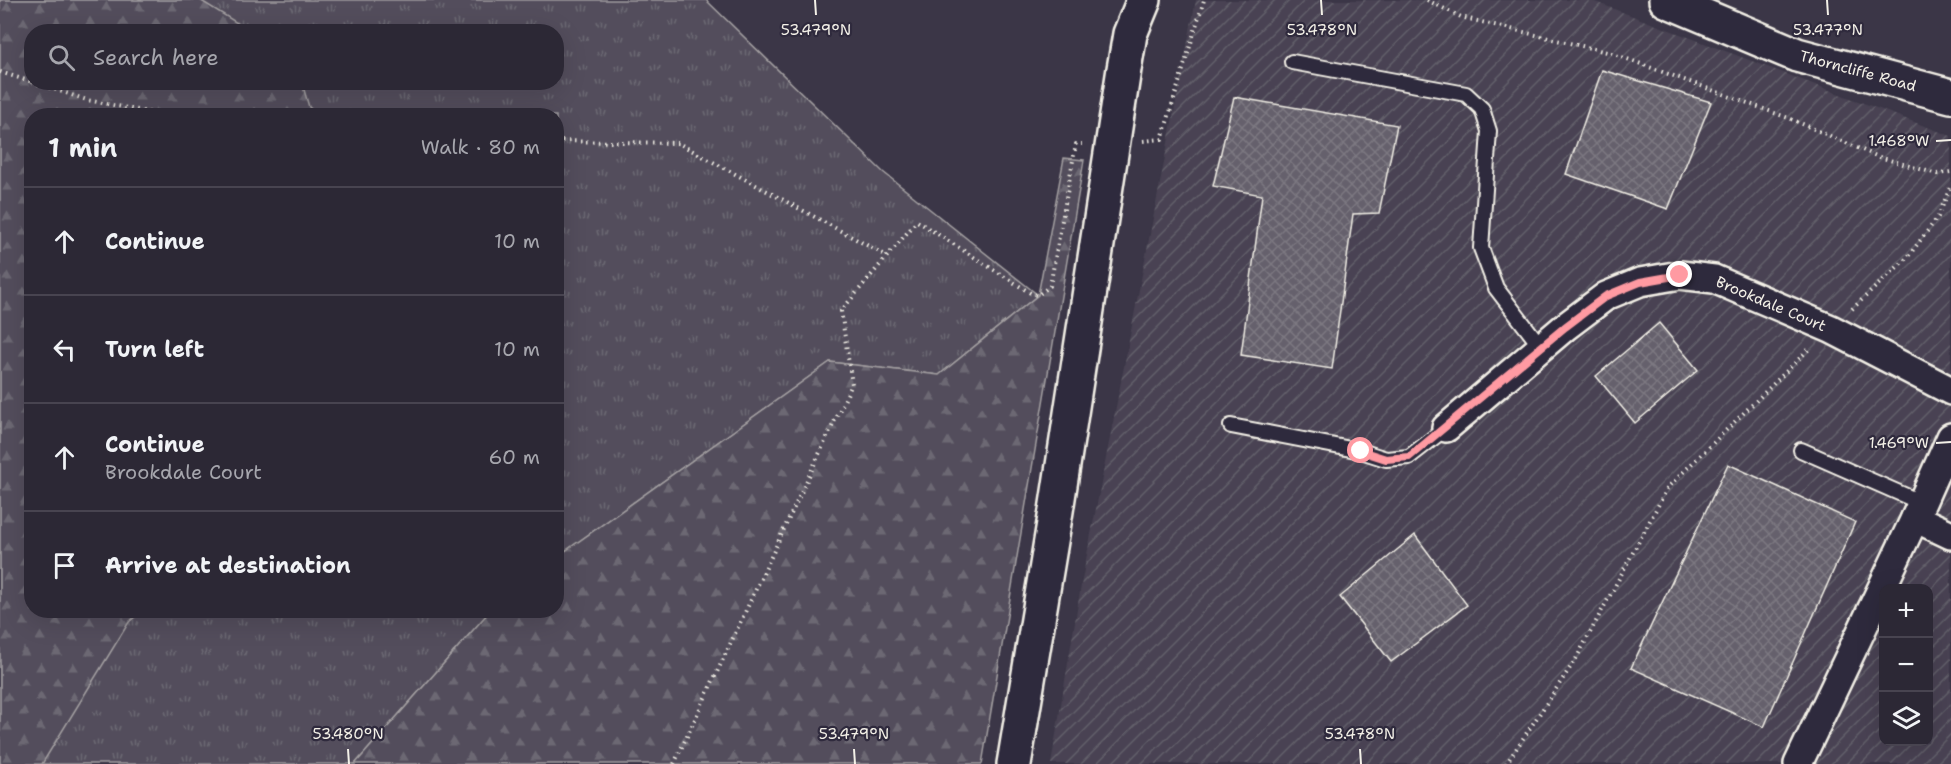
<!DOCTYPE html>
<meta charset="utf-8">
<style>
:root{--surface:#2c2835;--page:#383441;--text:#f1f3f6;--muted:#a6a6ad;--line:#484450}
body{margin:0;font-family:"Shantell Sans",sans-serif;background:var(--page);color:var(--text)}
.controls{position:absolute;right:18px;bottom:18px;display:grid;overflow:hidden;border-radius:12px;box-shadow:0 6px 24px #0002}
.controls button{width:54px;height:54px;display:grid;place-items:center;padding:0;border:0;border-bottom:2px solid var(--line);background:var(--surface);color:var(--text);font:30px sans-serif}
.stop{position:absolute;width:18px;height:18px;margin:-14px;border:4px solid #ff9aa2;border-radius:50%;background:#fff}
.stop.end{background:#ff9aa2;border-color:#fff;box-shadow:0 2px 6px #0008}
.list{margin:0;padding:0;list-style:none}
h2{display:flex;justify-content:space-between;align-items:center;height:78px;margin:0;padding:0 24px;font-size:26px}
h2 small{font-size:20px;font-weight:400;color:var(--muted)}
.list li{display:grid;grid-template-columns:39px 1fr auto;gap:18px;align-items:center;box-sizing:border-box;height:108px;padding:0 24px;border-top:2px solid var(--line)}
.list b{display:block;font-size:22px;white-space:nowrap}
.list p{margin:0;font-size:20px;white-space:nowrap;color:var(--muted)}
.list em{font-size:20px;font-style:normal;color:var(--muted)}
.icon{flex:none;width:33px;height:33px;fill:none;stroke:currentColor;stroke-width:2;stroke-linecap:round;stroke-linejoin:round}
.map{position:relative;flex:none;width:1951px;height:764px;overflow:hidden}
.search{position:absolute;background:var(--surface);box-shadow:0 6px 24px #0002;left:24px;top:24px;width:540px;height:66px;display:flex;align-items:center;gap:15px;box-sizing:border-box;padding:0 21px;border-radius:24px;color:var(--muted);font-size:22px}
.panel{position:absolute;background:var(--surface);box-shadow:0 6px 24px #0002;left:24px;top:108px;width:540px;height:510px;border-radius:24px}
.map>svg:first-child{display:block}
</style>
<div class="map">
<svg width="1951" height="764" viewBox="0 0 1951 764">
<defs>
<pattern id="industrial-furrows" width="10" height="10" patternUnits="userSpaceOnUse" patternTransform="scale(1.5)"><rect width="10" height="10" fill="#484352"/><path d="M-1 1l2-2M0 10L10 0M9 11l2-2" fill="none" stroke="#635f6b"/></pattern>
<pattern id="grass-tufts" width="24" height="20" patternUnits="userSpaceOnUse" patternTransform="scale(1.5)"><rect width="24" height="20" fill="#534e5c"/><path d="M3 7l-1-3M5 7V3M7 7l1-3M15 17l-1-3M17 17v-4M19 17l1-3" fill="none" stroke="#6c6873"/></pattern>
<pattern id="forest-firs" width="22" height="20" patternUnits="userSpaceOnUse" patternTransform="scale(1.5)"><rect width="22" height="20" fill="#534e5c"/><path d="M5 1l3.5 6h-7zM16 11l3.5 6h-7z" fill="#6c6873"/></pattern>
<pattern id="building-cross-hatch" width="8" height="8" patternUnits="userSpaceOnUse" patternTransform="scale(1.5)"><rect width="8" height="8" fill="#65616c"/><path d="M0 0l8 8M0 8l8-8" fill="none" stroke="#7c7881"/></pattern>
</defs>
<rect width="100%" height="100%" fill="#3b3647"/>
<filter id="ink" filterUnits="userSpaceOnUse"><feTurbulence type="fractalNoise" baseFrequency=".0167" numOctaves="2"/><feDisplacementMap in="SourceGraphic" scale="12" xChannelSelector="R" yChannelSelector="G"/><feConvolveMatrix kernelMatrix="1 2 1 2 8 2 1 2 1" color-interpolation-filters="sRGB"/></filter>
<g filter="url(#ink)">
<!-- industrial -->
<path fill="url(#industrial-furrows)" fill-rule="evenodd" d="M1196,0h394l361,136v628h-900l31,-184zM1884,588h44v154h-44z"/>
<!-- grass -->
<path fill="url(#grass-tufts)" stroke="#a4a0a2" stroke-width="1.5" fill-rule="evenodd" d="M0,0h706l177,172 155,123 -99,80 -109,-13 -273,195 -1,-441h-524v494l458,1 -135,153h-355zM32,32h524v50h-524z"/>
<!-- forest -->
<g fill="url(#forest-firs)" stroke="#a4a0a2" stroke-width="1.5">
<polygon points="0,0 200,0 250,31 32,32 32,82 302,83 309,107 318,115 32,116 32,610 142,611 129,622 42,764 0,764"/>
<polygon points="1064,158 1084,160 982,764 355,764 490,611 556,610 557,557 830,362 939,375 1038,295"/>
</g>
<!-- building -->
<g fill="url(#building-cross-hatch)" stroke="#f4f1e8" stroke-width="1.5">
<polygon points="1602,70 1711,102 1668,209 1566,174"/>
<polygon points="1234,97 1397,125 1379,213 1353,214 1332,369 1241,355 1262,195 1213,186"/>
<polygon points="1659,323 1698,370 1635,423 1596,376"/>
<polygon points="1728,464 1855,522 1764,727 1631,668"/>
<polygon points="1415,535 1467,605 1391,662 1340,597"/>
</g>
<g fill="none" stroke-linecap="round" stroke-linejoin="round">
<!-- service casing -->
<g stroke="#f4f1e8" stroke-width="18">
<g id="service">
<polyline points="1292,62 1466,94 1482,109 1489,131 1481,248 1496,288 1541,347"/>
<polyline points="1231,426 1361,451 1386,459 1409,457 1446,428"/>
<polyline points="1801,450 1922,503"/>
</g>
</g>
<!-- minor casing -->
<g stroke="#f4f1e8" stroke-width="32">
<g id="minor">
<polyline points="1446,428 1565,327 1606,296 1640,282 1680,275 1714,279 1831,329 1951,391"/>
<polyline points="1915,518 1951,535"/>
<polyline points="1798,764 1915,518 1951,437"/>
</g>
</g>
<!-- tertiary casing -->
<g stroke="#f4f1e8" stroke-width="38">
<polyline id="tertiary" points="1666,0 1797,55 1951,96"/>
</g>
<!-- trunk casing -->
<g stroke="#f4f1e8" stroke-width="38">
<polyline id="trunk" points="1014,764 1056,511 1124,69 1130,34 1144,0"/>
</g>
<!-- path -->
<g stroke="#f4f1e8" stroke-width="4" stroke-dasharray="1.5 4.5" stroke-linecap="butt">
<polyline points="1427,0 1461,17 1611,53 1791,119 1876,156 1937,174 1951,172"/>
<polyline points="0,72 32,82"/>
<polyline points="32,82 87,100 168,116"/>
<polyline points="556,141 678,143 887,256"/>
<polyline points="1143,141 1162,139 1204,0"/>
<polyline points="1852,309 1907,258 1938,217 1951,185"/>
<polyline points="674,764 852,384 841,311 917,221 1032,294 1038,295 1050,286 1076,144 1082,144"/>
<polyline points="1506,764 1576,659 1668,487 1809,349"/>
</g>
<!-- service -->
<use href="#service" stroke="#2f2a3d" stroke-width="14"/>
<!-- minor -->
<use href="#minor" stroke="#2f2a3d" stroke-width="27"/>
<!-- tertiary -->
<use href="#tertiary" stroke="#2f2a3d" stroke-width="33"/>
<!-- trunk -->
<use href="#trunk" stroke="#2f2a3d" stroke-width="33"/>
</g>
</g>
<g fill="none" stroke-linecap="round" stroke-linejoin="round" filter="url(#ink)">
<!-- route -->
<polyline stroke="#ff9aa2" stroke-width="8" points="1361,451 1386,459 1409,457 1565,327 1606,296 1640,282 1680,275"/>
</g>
<!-- ticks -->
<path fill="none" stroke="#f4f1e8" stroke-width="2" d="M815,0l1,15M1321,0l1,15M1827,0l1,15M1936,141l15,-1M1936,443l15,-1M348,749l1,15M854,749l1,15M1360,749l1,15"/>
<g text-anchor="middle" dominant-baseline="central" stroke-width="4.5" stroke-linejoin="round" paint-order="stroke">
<!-- street labels -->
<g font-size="15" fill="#f4f1e8" stroke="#2f2a3d">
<text transform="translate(1858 71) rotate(15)">Thorncliffe Road</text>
<text transform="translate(1771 304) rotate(23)">Brookdale Court</text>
</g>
</g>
<g font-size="15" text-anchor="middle" fill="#f4f1e8" stroke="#2f2a3d" stroke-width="4.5" stroke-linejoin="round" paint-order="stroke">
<text x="816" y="35">53.479°N</text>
<text x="1322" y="35">53.478°N</text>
<text x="1828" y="35">53.477°N</text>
<text x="1899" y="146">1.468°W</text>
<text x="1899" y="448">1.469°W</text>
<text x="348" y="739">53.480°N</text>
<text x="854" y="739">53.479°N</text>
<text x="1360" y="739">53.478°N</text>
</g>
</svg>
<div class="controls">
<button>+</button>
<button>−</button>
<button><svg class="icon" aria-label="layers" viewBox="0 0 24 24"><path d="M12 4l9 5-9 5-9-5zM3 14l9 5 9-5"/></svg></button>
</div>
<div class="stop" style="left:1361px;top:451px"></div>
<div class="stop end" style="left:1680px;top:275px"></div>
<div class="search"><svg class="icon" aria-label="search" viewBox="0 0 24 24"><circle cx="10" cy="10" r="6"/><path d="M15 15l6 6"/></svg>Search here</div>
<section class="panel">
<h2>1 min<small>Walk · 80 m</small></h2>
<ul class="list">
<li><svg class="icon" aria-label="ahead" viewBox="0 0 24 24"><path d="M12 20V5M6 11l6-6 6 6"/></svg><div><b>Continue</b></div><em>10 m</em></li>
<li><svg class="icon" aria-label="left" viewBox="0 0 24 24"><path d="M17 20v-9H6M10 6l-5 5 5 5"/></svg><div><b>Turn left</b></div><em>10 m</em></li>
<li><svg class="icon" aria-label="ahead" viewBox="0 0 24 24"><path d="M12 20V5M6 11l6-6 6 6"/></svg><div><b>Continue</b><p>Brookdale Court</p></div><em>60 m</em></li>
<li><svg class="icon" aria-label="arrive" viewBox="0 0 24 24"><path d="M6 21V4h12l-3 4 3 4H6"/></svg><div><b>Arrive at destination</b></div></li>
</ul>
</section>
</div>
